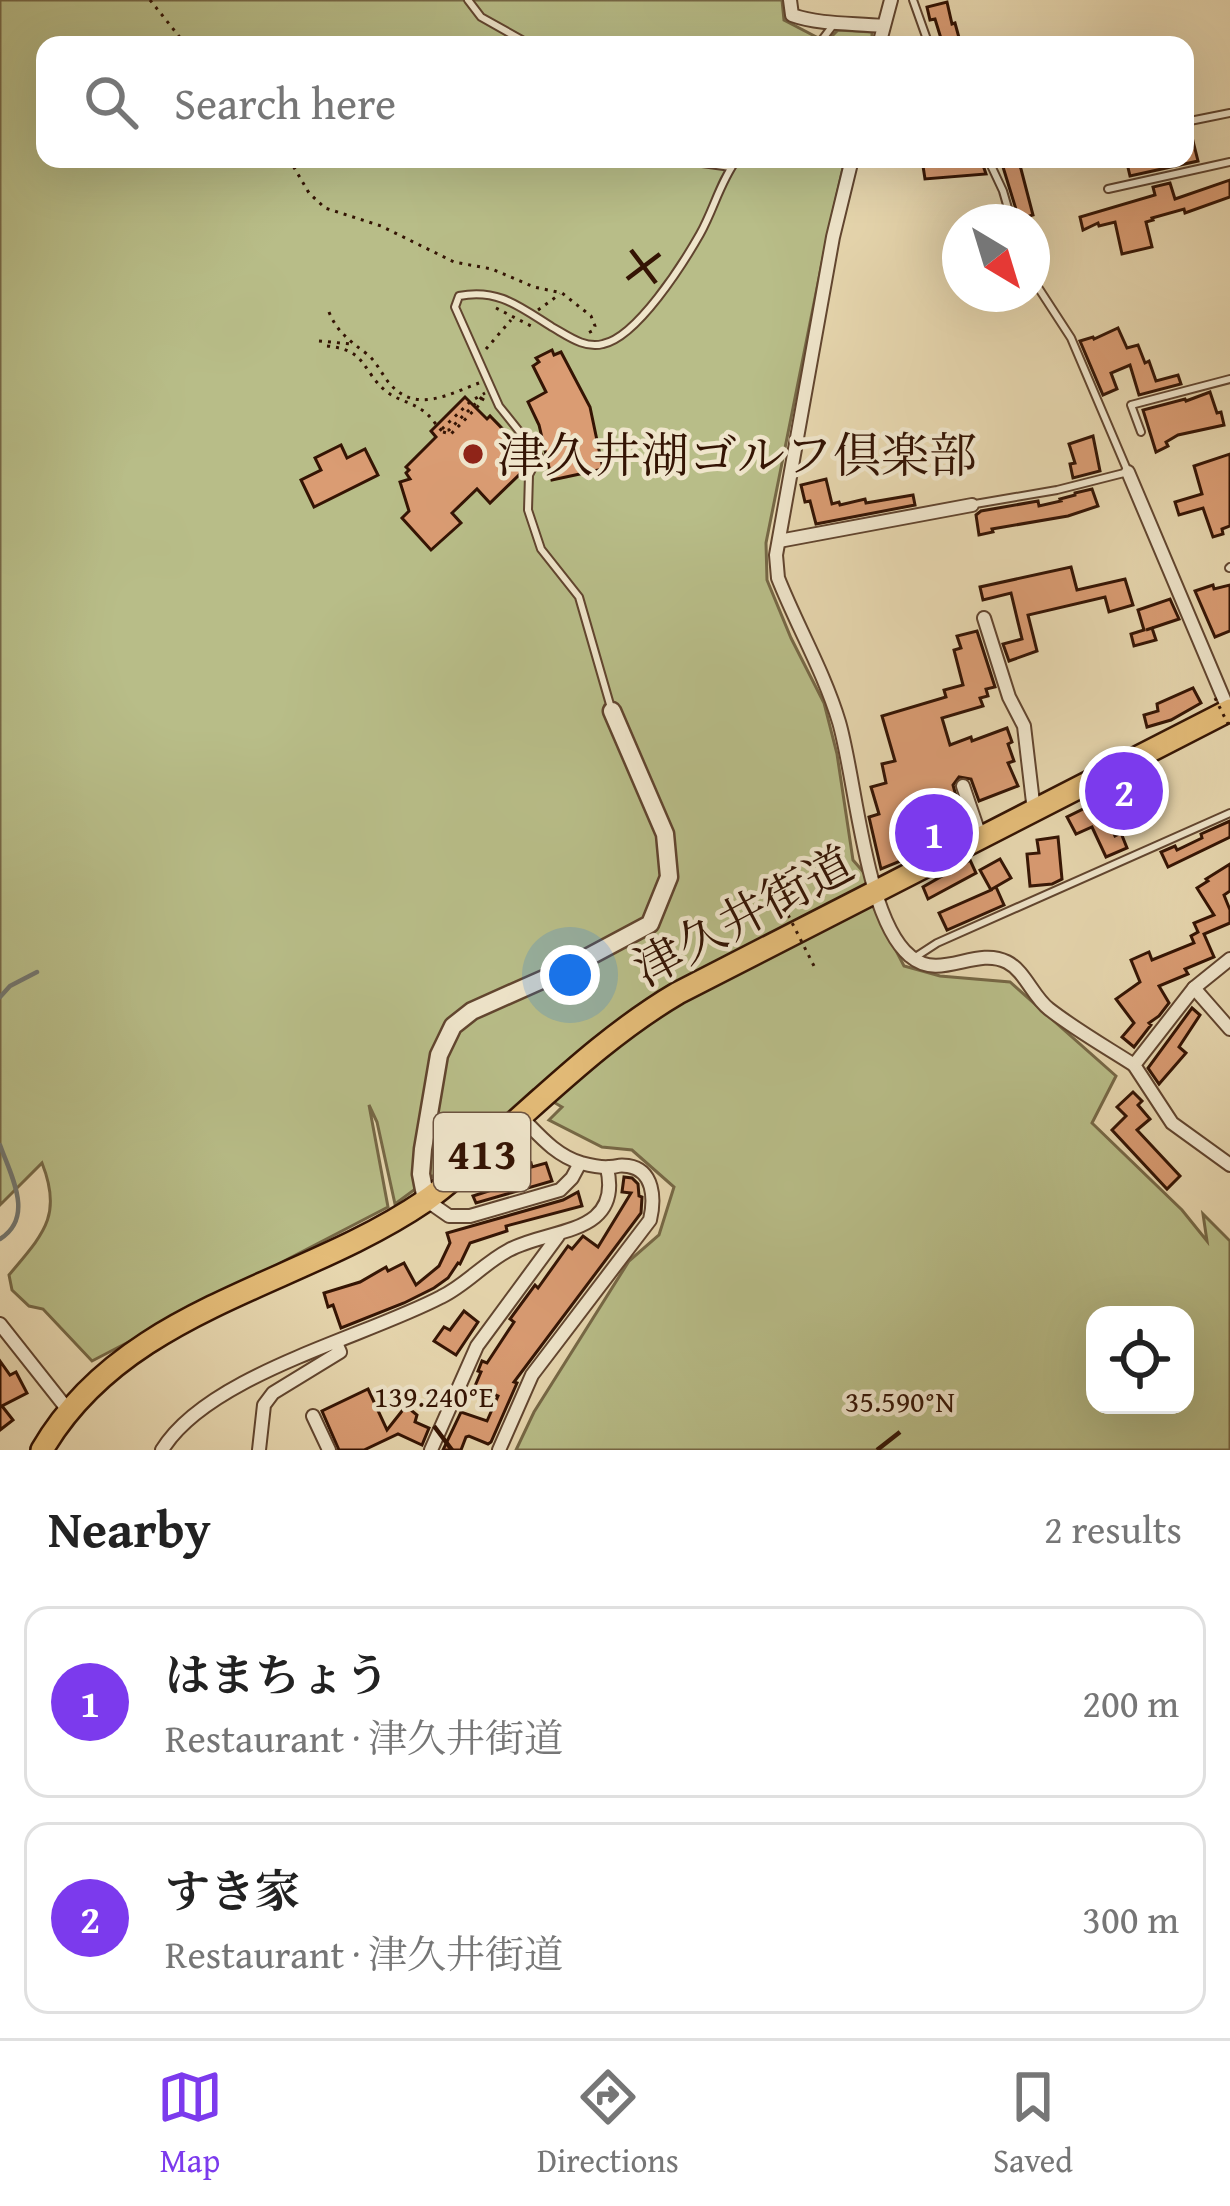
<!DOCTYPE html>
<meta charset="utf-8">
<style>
:root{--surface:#fff;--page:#f2f2f2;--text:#222;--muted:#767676;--line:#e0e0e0;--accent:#7c3aed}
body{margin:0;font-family:"Gentium Book Plus","Noto Serif JP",serif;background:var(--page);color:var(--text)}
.controls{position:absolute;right:36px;bottom:36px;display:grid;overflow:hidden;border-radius:24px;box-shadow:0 12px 48px #0002}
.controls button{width:108px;height:108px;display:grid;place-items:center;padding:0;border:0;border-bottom:3px solid var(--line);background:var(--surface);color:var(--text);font:60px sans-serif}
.compass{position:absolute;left:942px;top:204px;width:108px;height:108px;border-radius:50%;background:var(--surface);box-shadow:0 12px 48px #0002;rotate:142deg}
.you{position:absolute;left:570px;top:975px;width:42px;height:42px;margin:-30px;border:9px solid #fff;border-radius:50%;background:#1a73e8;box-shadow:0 0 0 18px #1a73e833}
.badge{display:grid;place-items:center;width:78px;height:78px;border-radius:50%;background:var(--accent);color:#fff;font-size:39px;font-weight:700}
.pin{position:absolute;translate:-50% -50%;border:6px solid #fff;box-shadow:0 3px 12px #0006}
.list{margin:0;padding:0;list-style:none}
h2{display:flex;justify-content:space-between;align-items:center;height:156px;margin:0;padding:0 48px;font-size:51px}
h2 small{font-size:39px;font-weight:400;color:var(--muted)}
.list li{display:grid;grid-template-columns:78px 1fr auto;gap:36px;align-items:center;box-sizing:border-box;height:192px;margin:0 24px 24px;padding:0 24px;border:3px solid var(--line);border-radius:24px}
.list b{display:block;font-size:45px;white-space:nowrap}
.list p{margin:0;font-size:39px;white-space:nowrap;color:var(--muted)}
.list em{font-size:39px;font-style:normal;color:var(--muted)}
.icon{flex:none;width:66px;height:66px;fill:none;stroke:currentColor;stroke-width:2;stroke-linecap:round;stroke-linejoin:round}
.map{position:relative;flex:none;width:1230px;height:1450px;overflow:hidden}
.search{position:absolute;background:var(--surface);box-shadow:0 12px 48px #0002;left:36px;right:36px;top:36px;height:132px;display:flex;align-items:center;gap:30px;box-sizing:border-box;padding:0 42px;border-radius:24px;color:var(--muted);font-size:45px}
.sheet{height:588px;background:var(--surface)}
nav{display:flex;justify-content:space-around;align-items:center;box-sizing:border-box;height:168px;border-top:3px solid var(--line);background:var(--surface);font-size:33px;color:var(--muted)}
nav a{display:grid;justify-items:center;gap:6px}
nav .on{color:var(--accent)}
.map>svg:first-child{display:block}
</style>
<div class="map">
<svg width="1230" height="1450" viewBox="0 0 1230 1450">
<rect width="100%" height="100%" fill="#e7d7af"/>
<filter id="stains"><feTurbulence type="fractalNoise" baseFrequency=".00167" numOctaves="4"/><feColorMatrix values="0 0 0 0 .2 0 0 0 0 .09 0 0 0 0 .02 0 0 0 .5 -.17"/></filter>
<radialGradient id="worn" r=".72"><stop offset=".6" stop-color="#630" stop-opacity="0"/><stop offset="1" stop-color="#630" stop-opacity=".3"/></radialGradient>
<!-- green -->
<path fill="#b8bd88" stroke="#766846" stroke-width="3" fill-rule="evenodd" d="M0,0h782l2,20 42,22 12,-12 34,2v13h-827v114h800l-18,79 -61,305 1,37 24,58 33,65 13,51 16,106 20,23 -9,6 40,77 36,10 70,6 106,94 -24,47 90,87 25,31 -4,-27 27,27v209h-714l18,-38 95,-151 30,-26 15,-48 -42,-37 -30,-3 -53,-27 13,-13 -29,-17 -81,72 -57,42 -18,-82 -8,-17 19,102 -296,154 -49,-52 -14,-3 -17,-16 -3,-15c34,-41 54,-59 33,-112l-42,42zM1095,1315h90v90h-90z"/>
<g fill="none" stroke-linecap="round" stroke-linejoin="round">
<!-- stream -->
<g stroke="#72766f" stroke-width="4.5">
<polyline points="0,997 10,986 37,972"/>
<path d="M0,1145c11,31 35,72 0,94"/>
</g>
</g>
<!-- building -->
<g fill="#da9c73" stroke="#341404" stroke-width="3">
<polygon points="947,2 952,24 955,23 961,45 943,45 935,19 930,20 927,7"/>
<polygon points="1185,129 1190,129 1198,161 1130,176 1126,159 1185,159"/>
<polygon points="961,159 981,159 986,174 925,179 923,166 961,161"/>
<polygon points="1017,160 1021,169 1033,215 1019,219 1003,167"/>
<polygon points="1230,180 1230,197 1185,213 1184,209 1152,218 1153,220 1146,222 1152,247 1122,254 1115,222 1099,226 1098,223 1083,230 1080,217 1155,195 1153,187 1170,183 1175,199"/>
<polygon points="1118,328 1127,348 1138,345 1145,363 1149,361 1156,381 1178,375 1181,384 1139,395 1130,365 1111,373 1117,389 1103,395 1080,341 1093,337 1094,339"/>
<polygon points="552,350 554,355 561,352 590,407 603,469 552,480 539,425 528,402 546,392 533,366 539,362 536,358"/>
<polygon points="1210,392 1217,413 1221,412 1224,425 1178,435 1166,442 1168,446 1156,452 1143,410 1185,399 1186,401"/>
<polygon points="465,397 487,419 490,416 530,457 523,471 490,503 477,489 452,513 461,523 431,550 402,518 409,511 400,482 410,479 406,473 409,470 406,467 436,437 431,431"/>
<polygon points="1093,436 1100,471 1073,478 1070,464 1075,463 1069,444"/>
<polygon points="341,445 347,458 365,449 378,475 314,507 301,480 321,470 315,458"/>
<polygon points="1230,454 1230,526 1222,529 1223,534 1213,537 1203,508 1179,515 1175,502 1202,494 1194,466"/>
<polygon points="826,479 832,504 839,502 840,505 865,499 866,503 913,495 915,505 816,524 810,501 805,502 801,485"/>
<polygon points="1092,489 1098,506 1068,516 992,529 993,532 979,535 976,515 981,511 1038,501 1039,506 1061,501 1060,499 1075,495 1075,493"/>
<polygon points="1071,567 1077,590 1125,579 1133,605 1109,612 1105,597 1028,615 1037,651 1009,661 1003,644 1022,639 1011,593 983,600 980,587"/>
<polygon points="1213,585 1214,589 1230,585 1230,631 1215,637 1195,591"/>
<polygon points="1170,599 1179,619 1146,630 1152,628 1156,640 1134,646 1131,634 1144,630 1138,610"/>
<polygon points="977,631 995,687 986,689 988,696 980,698 983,706 942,718 950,745 971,737 972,741 1007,728 1012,742 1008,744 1014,761 1008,763 1018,786 979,801 971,779 959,777 953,785 959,807 938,816 947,836 906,853 908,858 881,869 869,817 879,814 871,787 886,783 882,764 895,761 882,716 946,697 944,690 963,685 954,650 961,648 957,636"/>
<polygon points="1193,688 1201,703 1171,720 1147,727 1144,715 1158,711 1157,704"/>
<polygon points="1141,775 1147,787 1103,809 1115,836 1121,833 1127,848 1106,857 1092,827 1076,834 1067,817 1087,807 1085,802"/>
<polygon points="1230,821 1230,837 1168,867 1161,852 1175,846 1177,850 1202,838 1201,834"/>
<polygon points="1058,837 1062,879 1052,884 1030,886 1027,854 1039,853 1037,840"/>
<polygon points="1000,859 1011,878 992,889 996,887 1004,905 947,930 939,913 991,890 980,870"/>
<polygon points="970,860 976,873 928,899 923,887"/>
<polygon points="1230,864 1230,891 1224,895 1230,910 1230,923 1204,934 1214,957 1185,969 1188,974 1159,986 1169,1003 1159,1016 1149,1023 1151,1025 1134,1047 1122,1037 1134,1023 1116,999 1140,982 1131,960 1149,952 1152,960 1194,943 1191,936 1198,932 1194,923 1214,915 1197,888 1208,881 1206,879"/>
<polygon points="1192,1008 1200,1015 1179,1047 1186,1053 1159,1084 1148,1068"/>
<polygon points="1133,1092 1142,1101 1138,1105 1150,1119 1137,1130 1180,1176 1167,1189 1112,1130 1126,1116 1117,1107"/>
<polygon points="531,1163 532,1167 546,1163 552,1181 476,1203 473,1196 498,1188 496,1182 510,1179 509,1175 522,1171 521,1166"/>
<polygon points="624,1177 632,1178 638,1184 639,1196 642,1197 641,1213 514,1382 517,1383 491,1442 488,1444 469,1436 466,1437 461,1450 443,1450 461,1412 487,1421 498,1396 475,1386 481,1372 478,1371 482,1361 487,1363 514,1322 510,1319 535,1285 538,1288 568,1246 572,1249 583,1236 598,1247 631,1193 622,1192"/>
<polygon points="578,1192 582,1206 506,1226 507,1231 470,1243 460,1264 458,1263 448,1278 434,1288 404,1303 341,1328 333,1305 328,1307 324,1293 360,1282 386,1267 388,1271 404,1263 416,1285 439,1266 450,1243 447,1233 563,1200"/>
<polygon points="464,1311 478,1322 456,1355 434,1341 444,1327 450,1330"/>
<polygon points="0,1361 10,1375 16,1372 27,1393 2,1406 13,1420 0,1430"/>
<polygon points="368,1389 387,1430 406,1406 417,1415 415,1422 429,1428 422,1445 398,1434 364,1450 339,1450 322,1411"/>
</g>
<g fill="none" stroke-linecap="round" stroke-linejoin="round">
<!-- service casing -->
<g stroke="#61452f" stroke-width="10">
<g id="service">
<polyline points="468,0 481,17 531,45"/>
<polyline points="913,0 929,45"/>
<polyline points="818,45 834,24"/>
<polyline points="1185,122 1230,113"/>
<polyline points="673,159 731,167"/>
<polyline points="988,159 1003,191 1012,222"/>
<polyline points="1108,189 1230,162"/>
<polyline points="1141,432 1131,405 1230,379"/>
<polyline points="975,504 1057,490 1128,472 1071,338 1032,278"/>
<polyline points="1229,568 1230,567"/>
<path d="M611,708l-32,-111 -38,-48 -13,-39 1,-35 10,-19 -40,-50 -44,-99 4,-11c39,-8 61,11 93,31 16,9 33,22 51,17 34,-7 80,-80 97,-110 14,-25 20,-52 37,-75"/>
<polyline points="917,956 937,943 1230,813"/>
</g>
</g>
<!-- minor casing -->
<g stroke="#61452f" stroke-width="16">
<g id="minor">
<path d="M790,0l2,15c28,10 62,8 91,11"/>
<polyline points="879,45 891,0"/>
<path d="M852,159l-19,78 -57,318 2,23c19,48 46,94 61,144 17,58 26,197 71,234 30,26 65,-10 97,6 18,9 26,35 42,47 27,21 57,38 85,56"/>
<polyline points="1128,472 1229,711"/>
<polyline points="779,541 972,505"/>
<polyline points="984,618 1009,697 1024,726 1034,811"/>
<polyline points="963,786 981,839"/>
<polyline points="1230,959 1194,988 1134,1065 1172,1123 1230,1165"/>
<polyline points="1194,988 1230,1029"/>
<polyline points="426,1200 449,1216 470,1216 560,1190 572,1178 580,1163"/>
<polyline points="0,1324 68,1410"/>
<polyline points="313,1416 329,1450"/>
<path d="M162,1450c46,-75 201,-112 279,-153 25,-12 43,-34 68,-47 40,-22 114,-14 98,-82"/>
<polyline points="259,1450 264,1405 273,1393 340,1352 336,1343"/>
<polyline points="431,1450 477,1346 558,1236"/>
<path d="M499,1450l33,-75 118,-155c5,-21 4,-50 -22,-54 -12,-2 -7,1 -19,1 -8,1 -20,-2 -28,-4 -26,-8 -42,-28 -60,-46"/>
</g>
</g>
<!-- tertiary casing -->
<g stroke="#61452f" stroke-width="21">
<polyline id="tertiary" points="426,1200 421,1174 423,1149 439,1055 453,1026 472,1011 562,971 650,924 669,877 665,834 612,711"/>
</g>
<!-- trunk casing -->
<g stroke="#341404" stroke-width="26">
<path id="trunk" d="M42,1450c82,-142 257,-163 383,-249 30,-21 56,-48 82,-72 55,-49 108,-99 171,-136l552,-283"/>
</g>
<!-- path -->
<g stroke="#341404" stroke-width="3" stroke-dasharray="3 6" stroke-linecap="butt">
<polyline points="150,0 186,45"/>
<polyline points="289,159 309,193 325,208 381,226 454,262 492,269 534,287 562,293 591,316 595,326 594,330 586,334"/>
<polyline points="496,308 535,328"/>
<polyline points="538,310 560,294"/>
<path d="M329,312c8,20 21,29 38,42 10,8 15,21 23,30 26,30 59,10 89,-1"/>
<polyline points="319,341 352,344"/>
<path d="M327,346c41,4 34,25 60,46 10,8 24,10 35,18 8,5 13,14 20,21l7,-1 34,-34"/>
<polyline points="486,349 511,320"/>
<polyline points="442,429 471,401 485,393"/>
<polyline points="443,432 451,434 481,403 485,395"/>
</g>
<!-- service -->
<use href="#service" stroke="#efe5cb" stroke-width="6"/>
<!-- minor -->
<use href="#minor" stroke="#efe5cb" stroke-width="12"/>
<!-- tertiary -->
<use href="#tertiary" stroke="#efe5cb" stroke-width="16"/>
<!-- trunk -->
<use href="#trunk" stroke="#e4bc78" stroke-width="21"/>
<!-- path-bridge -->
<g stroke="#341404" stroke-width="3" stroke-dasharray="3 6" stroke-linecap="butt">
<polyline points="1215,698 1230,728"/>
<polyline points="780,899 814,966"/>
</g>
</g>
<!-- ticks -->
<path fill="none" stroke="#341404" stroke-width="4.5" d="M631,250l25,33M627,279l33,-25M434,1426l18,24M877,1450l23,-18"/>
<!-- markers -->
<circle fill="#8f2418" stroke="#efe5cb" stroke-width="4.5" cx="473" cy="454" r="12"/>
<g text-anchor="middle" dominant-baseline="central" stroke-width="9" stroke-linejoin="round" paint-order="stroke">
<!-- shield labels -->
<rect fill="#efe5cb" stroke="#6c5340" stroke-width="3" x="434" y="1113" width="96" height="78" rx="9"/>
<g font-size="45" font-weight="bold" fill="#341404">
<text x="482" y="1152">413</text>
</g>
<!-- poi labels -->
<g font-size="48" fill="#341404" stroke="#efe5cb" text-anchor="start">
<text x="497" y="454">津久井湖ゴルフ倶楽部</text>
</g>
<!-- street labels -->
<g font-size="48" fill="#341404" stroke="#efe5cb">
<text transform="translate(743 915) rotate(-28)">津久井街道</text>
</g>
</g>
<g font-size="30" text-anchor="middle" fill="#341404" stroke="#efe5cb" stroke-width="9" stroke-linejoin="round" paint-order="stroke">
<text x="434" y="1407">139.240°E</text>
<text x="900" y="1412">35.590°N</text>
</g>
<rect width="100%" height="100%" filter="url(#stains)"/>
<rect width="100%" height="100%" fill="url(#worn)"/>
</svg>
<div class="controls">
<button><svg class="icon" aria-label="locate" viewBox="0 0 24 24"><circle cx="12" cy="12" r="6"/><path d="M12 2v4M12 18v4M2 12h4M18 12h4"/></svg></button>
</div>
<svg class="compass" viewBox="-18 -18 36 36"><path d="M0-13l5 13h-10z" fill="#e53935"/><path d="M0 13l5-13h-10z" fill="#767676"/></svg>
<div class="you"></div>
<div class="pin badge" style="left:934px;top:833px">1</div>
<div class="pin badge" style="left:1124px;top:791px">2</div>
<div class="search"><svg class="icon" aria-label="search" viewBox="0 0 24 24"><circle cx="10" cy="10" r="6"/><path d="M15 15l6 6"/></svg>Search here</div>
</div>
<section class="sheet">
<h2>Nearby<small>2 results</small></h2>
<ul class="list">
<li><span class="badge">1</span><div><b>はまちょう</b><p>Restaurant · 津久井街道</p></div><em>200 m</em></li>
<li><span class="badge">2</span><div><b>すき家</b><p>Restaurant · 津久井街道</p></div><em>300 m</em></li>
</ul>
</section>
<nav>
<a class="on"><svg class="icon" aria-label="map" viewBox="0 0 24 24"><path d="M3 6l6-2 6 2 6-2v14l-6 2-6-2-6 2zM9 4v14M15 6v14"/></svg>Map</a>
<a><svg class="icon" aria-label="directions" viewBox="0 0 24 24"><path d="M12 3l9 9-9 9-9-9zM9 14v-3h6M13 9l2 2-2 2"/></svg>Directions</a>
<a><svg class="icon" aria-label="saved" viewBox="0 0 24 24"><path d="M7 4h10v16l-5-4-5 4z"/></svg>Saved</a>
</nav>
